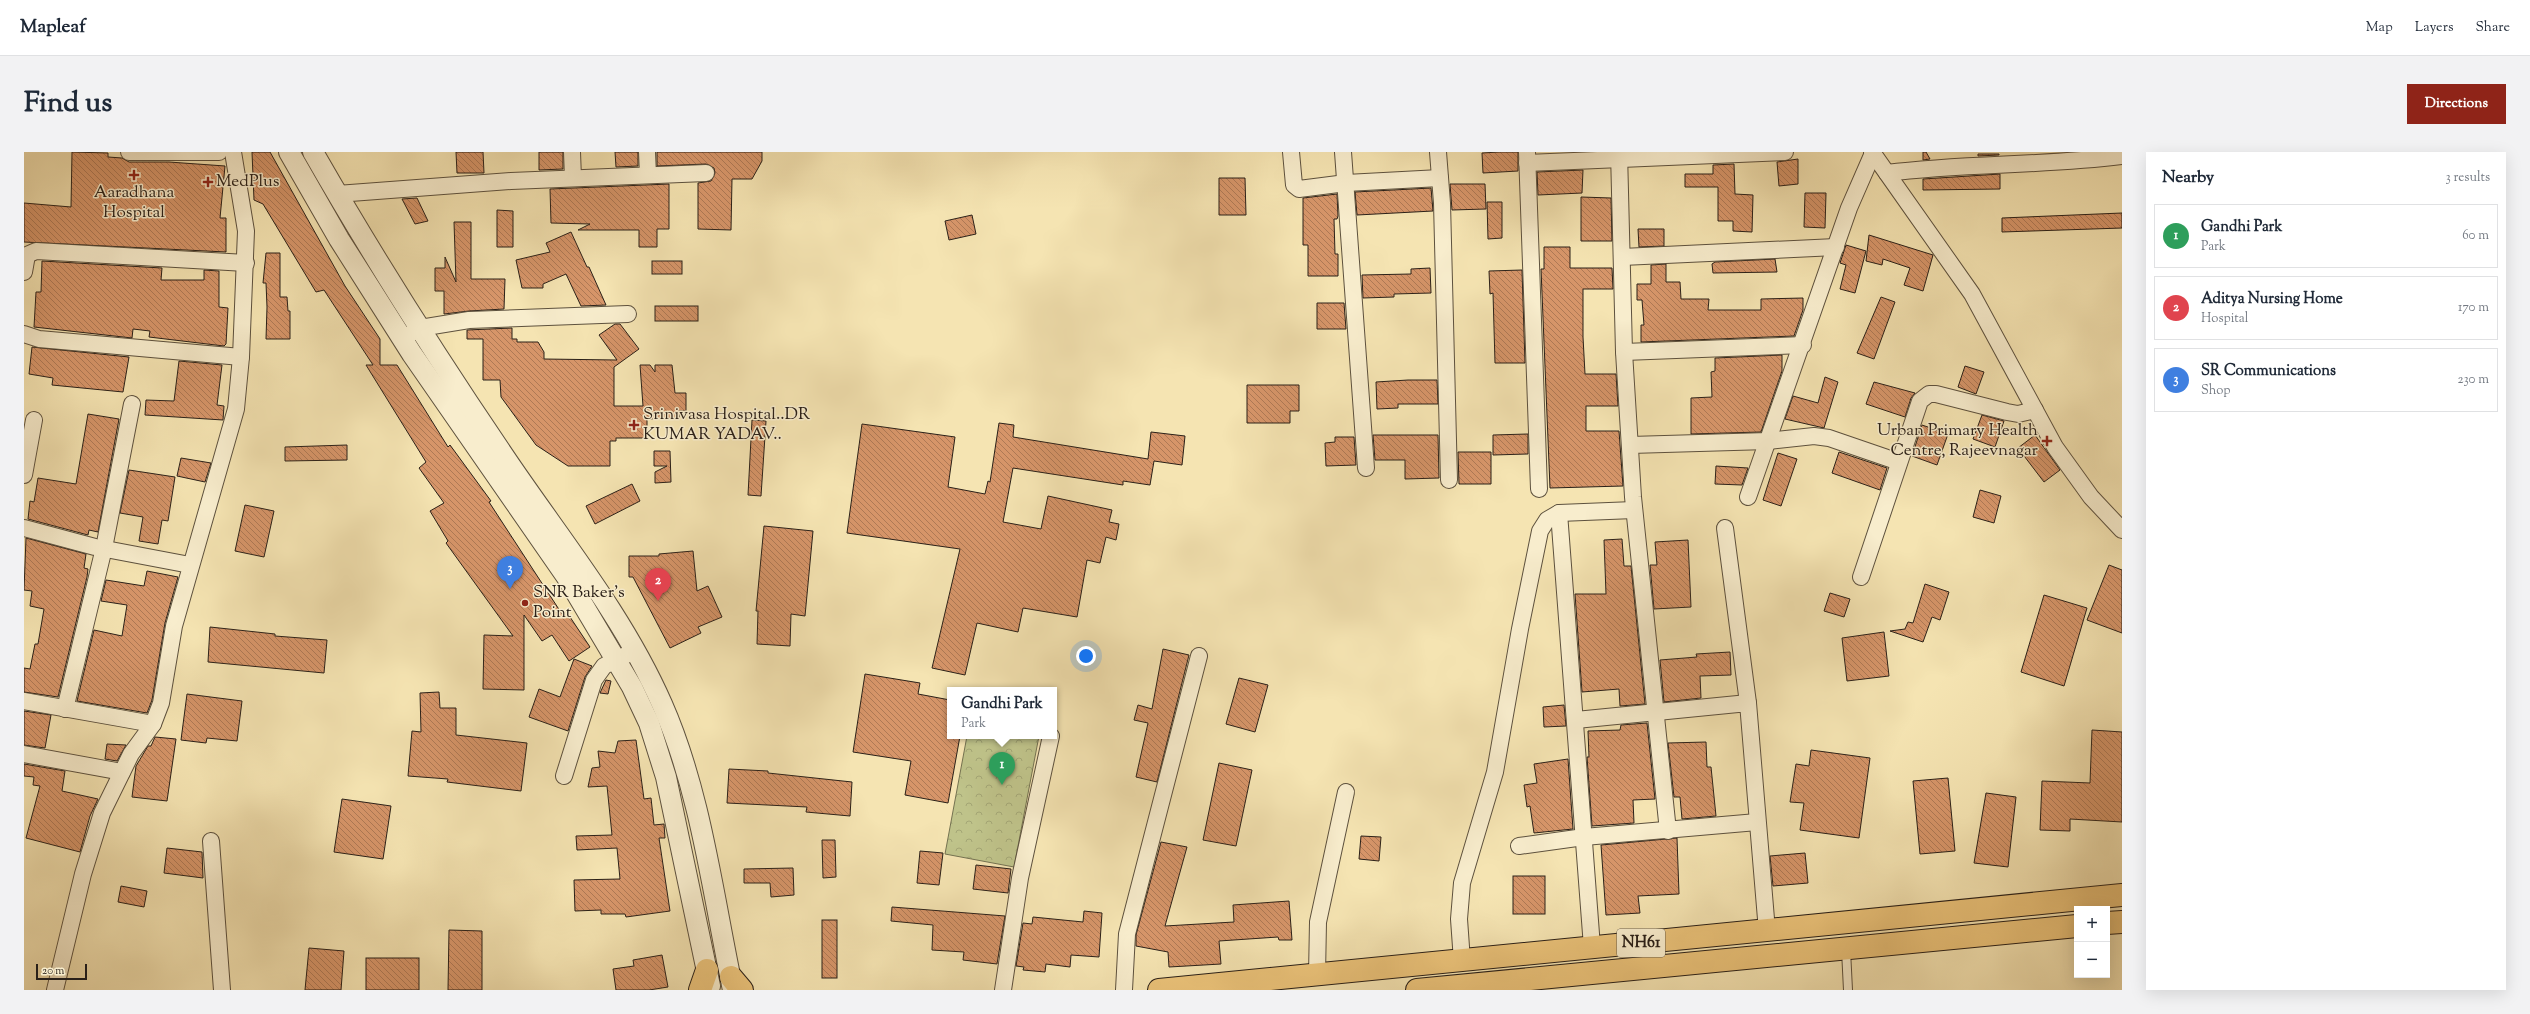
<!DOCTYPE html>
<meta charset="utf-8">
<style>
:root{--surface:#fff;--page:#f2f2f3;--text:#1f2937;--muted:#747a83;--line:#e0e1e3;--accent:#8f2418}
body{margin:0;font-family:"Sorts Mill Goudy",serif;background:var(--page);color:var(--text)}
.controls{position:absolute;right:12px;bottom:12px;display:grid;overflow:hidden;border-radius:0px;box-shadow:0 4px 16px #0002}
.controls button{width:36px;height:36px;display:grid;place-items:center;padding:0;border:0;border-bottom:1px solid var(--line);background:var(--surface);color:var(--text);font:20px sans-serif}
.scale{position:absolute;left:12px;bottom:10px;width:51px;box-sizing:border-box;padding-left:4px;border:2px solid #2a2018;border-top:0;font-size:11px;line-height:14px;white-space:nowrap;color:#2a2018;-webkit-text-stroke:3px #f8edcd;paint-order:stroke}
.you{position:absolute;left:1062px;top:504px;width:14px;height:14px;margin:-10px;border:3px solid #fff;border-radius:50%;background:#1a73e8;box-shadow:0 0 0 6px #1a73e833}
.badge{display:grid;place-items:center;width:26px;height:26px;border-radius:50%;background:var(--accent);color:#fff;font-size:13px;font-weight:700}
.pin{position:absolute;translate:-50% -33px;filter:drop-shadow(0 1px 2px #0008)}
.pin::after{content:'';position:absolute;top:21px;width:14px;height:12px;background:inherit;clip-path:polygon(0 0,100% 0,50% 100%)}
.popup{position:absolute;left:923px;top:535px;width:110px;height:52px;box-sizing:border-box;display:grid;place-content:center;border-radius:0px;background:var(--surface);filter:drop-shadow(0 1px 3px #0005);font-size:13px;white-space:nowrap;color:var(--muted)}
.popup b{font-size:15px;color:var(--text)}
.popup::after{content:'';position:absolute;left:50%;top:100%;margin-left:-8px;border:8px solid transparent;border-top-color:var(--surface)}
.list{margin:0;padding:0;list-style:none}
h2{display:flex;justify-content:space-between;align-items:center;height:52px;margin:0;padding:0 16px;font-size:17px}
h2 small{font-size:13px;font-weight:400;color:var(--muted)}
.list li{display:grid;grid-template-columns:26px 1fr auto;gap:12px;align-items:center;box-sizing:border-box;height:64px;margin:0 8px 8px;padding:0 8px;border:1px solid var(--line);border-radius:0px}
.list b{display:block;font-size:15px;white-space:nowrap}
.list p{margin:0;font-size:13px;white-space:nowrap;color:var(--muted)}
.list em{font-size:13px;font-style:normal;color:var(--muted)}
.map{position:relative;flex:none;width:2098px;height:838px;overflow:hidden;border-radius:0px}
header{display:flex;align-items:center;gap:24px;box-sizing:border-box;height:56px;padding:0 20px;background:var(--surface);border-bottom:1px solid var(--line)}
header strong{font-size:19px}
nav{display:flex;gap:22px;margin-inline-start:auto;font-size:14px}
.intro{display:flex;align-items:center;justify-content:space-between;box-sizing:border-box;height:96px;padding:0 24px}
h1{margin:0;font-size:28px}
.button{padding:10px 18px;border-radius:0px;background:var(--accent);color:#fff;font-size:14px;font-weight:700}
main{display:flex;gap:24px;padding:0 24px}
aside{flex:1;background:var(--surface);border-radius:0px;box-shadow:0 4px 16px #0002}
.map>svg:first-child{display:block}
</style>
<header>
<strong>Mapleaf</strong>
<nav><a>Map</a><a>Layers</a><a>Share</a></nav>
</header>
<div class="intro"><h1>Find us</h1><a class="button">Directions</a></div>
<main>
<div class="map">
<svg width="2098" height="838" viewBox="0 0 2098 838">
<defs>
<pattern id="park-crowns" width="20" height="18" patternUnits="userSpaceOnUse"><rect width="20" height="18" fill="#bfc38a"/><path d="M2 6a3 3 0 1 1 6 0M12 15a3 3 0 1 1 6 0" fill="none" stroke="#a4a776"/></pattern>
<pattern id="building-back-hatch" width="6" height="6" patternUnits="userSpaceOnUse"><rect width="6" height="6" fill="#d69569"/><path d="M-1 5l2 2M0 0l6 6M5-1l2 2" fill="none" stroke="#ae7955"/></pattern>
</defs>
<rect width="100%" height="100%" fill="#f5e4b2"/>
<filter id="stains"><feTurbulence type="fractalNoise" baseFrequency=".005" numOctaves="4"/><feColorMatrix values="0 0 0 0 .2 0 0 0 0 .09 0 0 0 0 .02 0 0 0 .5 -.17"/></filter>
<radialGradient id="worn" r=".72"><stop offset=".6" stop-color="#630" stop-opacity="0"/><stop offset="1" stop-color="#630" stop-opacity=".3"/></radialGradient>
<!-- park -->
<polygon fill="url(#park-crowns)" stroke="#747251" points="943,584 1015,584 990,715 921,702"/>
<!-- building -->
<g fill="url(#building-back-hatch)" stroke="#2a2018">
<polygon points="48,0 84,1 84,5 98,6 105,10 145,10 201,14 196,66 202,66 202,100 0,90 0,51 47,55"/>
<polygon points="228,0 246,0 321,134 356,187 356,213 373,213 424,295 426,293 467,349 465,350 538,462 542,459 566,495 545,509 528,483 518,489 500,463 500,538 459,537 460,483 489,484 422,391 424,389 406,359 420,351 395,316 402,310 342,213 349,213 300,138 292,140 239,52 230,48"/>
<polygon points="432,0 459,0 460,21 433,21"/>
<polygon points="515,0 539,0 539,17 515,18"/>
<polygon points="591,0 614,0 614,14 592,15"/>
<polygon points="633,0 738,0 738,9 728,27 708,27 707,78 674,77 674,31 687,29 691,21 690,16 682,12 633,14"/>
<polygon points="1475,0 1494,0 1494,19 1459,21 1458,1"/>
<polygon points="1899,0 1902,0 1906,7 1899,8"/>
<polygon points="1954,2 1975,2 1975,3 1954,4"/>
<polygon points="1774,7 1774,32 1755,34 1753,10"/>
<polygon points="1710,12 1711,42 1729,43 1728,80 1709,79 1709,69 1694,69 1694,35 1661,35 1661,22 1689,22 1689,13"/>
<polygon points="1559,18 1558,41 1514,43 1513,20"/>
<polygon points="1976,22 1976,37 1899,38 1899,27"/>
<polygon points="1195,26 1221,26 1222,63 1195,63"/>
<polygon points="645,32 645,77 633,77 633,95 615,95 615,78 554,78 566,72 527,71 526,37"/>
<polygon points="1426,32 1461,32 1462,57 1428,58"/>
<polygon points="1407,36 1409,59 1333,63 1331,40"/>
<polygon points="1781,41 1802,41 1801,76 1780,75"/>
<polygon points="1313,42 1314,64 1313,67 1310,67 1311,102 1314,102 1314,124 1284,124 1284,93 1279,93 1279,46"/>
<polygon points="1557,45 1587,46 1588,89 1557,89"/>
<polygon points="393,46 404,69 391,72 378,47"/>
<polygon points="1463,50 1478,50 1478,86 1464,87"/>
<polygon points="473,58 489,59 489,95 473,95"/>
<polygon points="2098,61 2098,76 1978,80 1978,66"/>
<polygon points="948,63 952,82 925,88 921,69"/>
<polygon points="430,70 447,70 447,127 481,127 480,157 445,159 420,162 420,139 411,139 411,116 421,116 421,105 432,130"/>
<polygon points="1614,77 1640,77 1640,94 1615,95"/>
<polygon points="547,80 563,115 565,115 582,153 557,154 542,122 519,132 519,136 498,136 492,108 526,100 522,91"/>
<polygon points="1845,83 1909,103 1899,139 1880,133 1886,116 1859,107 1858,113 1842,109"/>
<polygon points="1822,93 1842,99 1831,141 1816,137 1822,113 1816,111"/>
<polygon points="1520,95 1546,95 1546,116 1588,116 1589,137 1559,137 1559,185 1561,222 1592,222 1594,254 1562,254 1562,279 1595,279 1599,334 1526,336 1517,117 1520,117"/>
<polygon points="242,101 256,101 256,145 263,145 264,159 266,159 266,187 242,187 243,155 242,131 239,131"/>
<polygon points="1751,107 1753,120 1689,121 1688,112 1691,110"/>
<polygon points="18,109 138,116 137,128 180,128 180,118 195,119 195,155 204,156 202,192 200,194 125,185 126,179 109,177 108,186 10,175 12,140 17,140"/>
<rect x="628" y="109" width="30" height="13"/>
<polygon points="1642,112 1642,130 1656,130 1657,147 1685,147 1684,158 1737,158 1737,147 1779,146 1779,158 1770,184 1617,190 1617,173 1620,173 1618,148 1613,148 1613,132 1627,132 1627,113"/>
<polygon points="1406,116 1407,141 1370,142 1370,145 1339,146 1338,123 1387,122 1387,117"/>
<polygon points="1498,118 1501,211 1471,211 1469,141 1466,142 1465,119"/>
<polygon points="1857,145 1871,150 1850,207 1833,201"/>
<polygon points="1293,151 1320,151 1322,177 1293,177"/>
<rect x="631" y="154" width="43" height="15"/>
<polygon points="591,172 596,172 615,197 590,215 590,254 619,254 616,213 626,213 631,220 631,213 648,213 651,241 662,241 662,259 655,259 655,266 623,267 623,286 592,286 592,289 586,289 586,314 544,314 512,293 477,245 476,228 459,228 459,187 443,187 443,178 488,176 488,187 493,187 493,190 514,190 520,200 520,207 593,208 575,183"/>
<polygon points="8,195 105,205 99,240 28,233 29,226 5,222"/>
<polygon points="1758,203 1758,219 1737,280 1667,282 1667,246 1688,245 1687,220 1691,219 1691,206"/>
<polygon points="155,209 198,213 193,253 200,254 199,268 121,263 122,248 150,249"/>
<polygon points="1941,214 1960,220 1952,242 1934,235"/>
<polygon points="1801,225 1814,230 1800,276 1761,267 1769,244 1794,251"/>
<polygon points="1384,228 1413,228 1414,252 1374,252 1374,256 1353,257 1352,230"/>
<polygon points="1850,230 1891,241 1887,246 1881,265 1842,252"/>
<polygon points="1223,233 1275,233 1275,259 1266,259 1266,271 1223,271"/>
<polygon points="64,262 95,267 74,380 65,378 64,383 4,367 6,349 10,350 14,326 52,332"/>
<polygon points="1958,263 1980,269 1971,295 1949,287"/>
<polygon points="728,268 742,269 737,344 724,343"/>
<polygon points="975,271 990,273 989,285 1124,307 1127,280 1161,284 1158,313 1130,309 1126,333 1099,329 1099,333 989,316 979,370 1017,377 1024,344 1088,358 1085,370 1095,372 1092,388 1082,385 1076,411 1063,408 1053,465 999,456 994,480 953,471 941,523 908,516 936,397 823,381 838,272 931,285 924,335 961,342 964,329 966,330"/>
<polygon points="1898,273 1924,282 1913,313 1888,304"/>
<polygon points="1504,282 1504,302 1469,303 1469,283"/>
<polygon points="1349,283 1414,283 1415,326 1381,327 1381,308 1351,308"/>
<polygon points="2011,283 2036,318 2020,330 1994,296"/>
<polygon points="1311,285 1330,285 1332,313 1302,314 1301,291 1311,290"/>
<polygon points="323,293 323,308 261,309 261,295"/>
<polygon points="630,299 646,299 647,330 631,331 631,320 643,314 630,314"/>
<polygon points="1434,300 1467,300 1467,332 1435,332"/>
<polygon points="1815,300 1863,316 1856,338 1808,321"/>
<polygon points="1754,301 1773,307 1757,354 1739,348"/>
<polygon points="157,306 187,311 181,330 153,324"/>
<polygon points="1692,314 1724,316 1718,333 1691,332"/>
<polygon points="105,318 151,325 144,369 138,368 134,392 115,389 119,365 96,361"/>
<polygon points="608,332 616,349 571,372 562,354"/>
<polygon points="1956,338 1977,344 1970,371 1949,365"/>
<polygon points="221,353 250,359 240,405 211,399"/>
<polygon points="740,374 789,379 781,464 767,462 766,494 733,492 734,459 732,459"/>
<polygon points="2,386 62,402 60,416 64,417 63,425 34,545 0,540 0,516 6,517 11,492 14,492 20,457 6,454 8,439 0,438"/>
<polygon points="1598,387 1600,414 1607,414 1621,552 1596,554 1595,537 1558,540 1551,442 1582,442 1580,388"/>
<polygon points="1664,388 1667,455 1630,457 1626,413 1633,413 1631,390"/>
<polygon points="669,399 673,439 684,434 698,465 674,475 677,481 646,496 609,425 605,425 605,404 635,404 635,402"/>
<polygon points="2085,413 2098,418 2098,481 2063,468"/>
<polygon points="123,419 154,425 141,471 128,548 123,561 53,549 70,478 98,484 103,453 77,449 82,428 120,434"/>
<polygon points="1901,432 1925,440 1916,468 1908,465 1899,490 1866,479 1881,477 1884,470 1889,471"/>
<polygon points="1806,441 1826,447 1820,465 1800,459"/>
<polygon points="2020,443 2063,456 2040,534 1997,520"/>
<polygon points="186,475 251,482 251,484 303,488 300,521 184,510"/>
<polygon points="1860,480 1865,524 1823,529 1818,486"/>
<polygon points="1139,497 1165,503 1133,630 1112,625 1124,571 1110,568 1114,553 1128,557"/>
<polygon points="1706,500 1707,523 1676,524 1677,546 1640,550 1636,508 1673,505 1672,502"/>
<polygon points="550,507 568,514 561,525 544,579 505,565 515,537 536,545"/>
<polygon points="841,522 896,531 894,542 926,548 926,584 936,584 924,651 881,643 887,609 829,600"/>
<polygon points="1215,526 1244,533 1231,580 1202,572"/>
<polygon points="582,528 587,529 584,542 576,541"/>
<polygon points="415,540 416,556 432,556 432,583 503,591 497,639 423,630 424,627 384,624 388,579 397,580 396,541"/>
<polygon points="163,542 218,549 213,589 183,586 182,591 157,588"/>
<polygon points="1540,553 1542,574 1520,575 1519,555"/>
<polygon points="0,559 27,563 21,596 0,593"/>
<polygon points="1623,571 1631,647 1609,648 1610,671 1568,674 1563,605 1565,605 1564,579 1596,578 1597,573"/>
<polygon points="2068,578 2098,580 2098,670 2046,667 2046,679 2016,678 2018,629 2066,631"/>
<polygon points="131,585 152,587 143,649 108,645 112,614 124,594 127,594"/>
<polygon points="612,588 620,647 627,646 630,673 640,672 641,686 635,686 646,759 602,765 601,762 577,762 577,758 551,759 550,728 596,727 593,696 553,698 552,684 588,683 583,634 564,635 568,616 576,615 574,599 591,601 594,589"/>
<polygon points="1682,590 1683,615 1687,615 1692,664 1658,667 1656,645 1650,645 1644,591"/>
<polygon points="83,592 102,593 93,609 81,607"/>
<polygon points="1787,598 1846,606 1835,686 1776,678 1780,651 1766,650 1772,612 1785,614"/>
<polygon points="1544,607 1549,677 1510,681 1506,654 1503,655 1500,633 1513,631 1510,612"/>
<polygon points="1195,611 1228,618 1212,694 1179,688"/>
<polygon points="0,612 41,619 38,639 74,647 66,664 56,700 2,686 16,634 9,633 10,625 0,624"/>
<polygon points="705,617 744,619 744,621 828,630 826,664 782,660 783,655 703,651"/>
<polygon points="1924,626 1931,699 1896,702 1889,629"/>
<polygon points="1962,641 1992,645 1984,715 1950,711"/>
<polygon points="318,647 367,654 359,707 310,700"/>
<polygon points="1337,684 1357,685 1355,709 1335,707"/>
<polygon points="1653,686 1655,742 1614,744 1616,761 1582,763 1577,693"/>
<polygon points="798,688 811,688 812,725 799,726"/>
<polygon points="1137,690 1163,695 1141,774 1210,770 1209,753 1265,749 1268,788 1255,788 1254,785 1195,789 1197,812 1145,815 1144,800 1112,794 1112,783"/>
<polygon points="143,696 178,700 179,726 140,721"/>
<polygon points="896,699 919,701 915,733 893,731"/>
<polygon points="1781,701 1784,731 1749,734 1746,704"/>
<polygon points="952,713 987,717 984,741 949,737"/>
<polygon points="769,716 770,743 747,745 746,731 720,731 720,717"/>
<rect x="1489" y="724" width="32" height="38"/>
<polygon points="97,734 123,739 120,755 94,750"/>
<polygon points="868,755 981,764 973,812 939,808 940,800 908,798 909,773 867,769"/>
<polygon points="1060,759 1078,761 1075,805 1047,803 1046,815 1022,812 1021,820 999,818 1000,815 992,814 999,771 1008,772 1009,765 1059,770"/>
<rect x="798" y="768" width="15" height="58"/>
<polygon points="425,778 458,779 458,838 424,838"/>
<polygon points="285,796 320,799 317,838 281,838"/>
<polygon points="638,803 644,835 625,838 592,838 589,817 610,814 609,808"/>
<rect x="342" y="806" width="53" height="32"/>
</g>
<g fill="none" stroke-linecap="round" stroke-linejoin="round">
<!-- service casing -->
<g stroke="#5d513e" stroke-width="10">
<polyline id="service" points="1822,798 1824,838"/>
</g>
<!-- minor casing -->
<g stroke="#5d513e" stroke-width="18">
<g id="minor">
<polyline points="105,0 195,0"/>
<polyline points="548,0 549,26"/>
<polyline points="623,0 624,23"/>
<polyline points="1267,0 1270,33 1275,37 1322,31 1416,26"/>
<polyline points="1319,0 1342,316"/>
<polyline points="1414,0 1418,51 1425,328"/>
<polyline points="1503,0 1515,337"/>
<polyline points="1595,0 1600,200 1609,345 1644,679"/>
<polyline points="1848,0 1948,142 2031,295 2067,345 2098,378"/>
<polyline points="1503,11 1761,0"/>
<path d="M1863,21c78,-10 157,-7 235,-17"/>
<polyline points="313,42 487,29 682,21"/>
<polyline points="1598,105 1812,95"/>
<polyline points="0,120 3,103 12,99 222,111"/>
<polyline points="0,182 15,187 217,205"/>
<polyline points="386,182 396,176 445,168 604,162"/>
<polyline points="1600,200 1779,193"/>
<polyline points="1606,293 1744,289 1790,284 1805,286 1875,310"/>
<polyline points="0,323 10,268"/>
<polyline points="1724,345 1825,56 1849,1"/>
<polyline points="1535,361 1568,795"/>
<polyline points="0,376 71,395 166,413"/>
<polyline points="1701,376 1724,551"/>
<polyline points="1837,425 1896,249 1905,242 1912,242 1983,260 1994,262 2011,258"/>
<polyline points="0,549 129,572"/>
<polyline points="41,557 80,396 108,252"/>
<polyline points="1552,568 1724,551 1743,779"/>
<polyline points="0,602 98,620"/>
<polyline points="540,624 570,528 580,514 612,498"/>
<polyline points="187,689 198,838"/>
<polyline points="1495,694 1560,685 1733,670"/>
<polyline points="1438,809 1435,767 1438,731 1471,620 1496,477 1516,379 1523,368 1535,361 1610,358"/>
<polyline points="1293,823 1294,770 1322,640"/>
<polyline points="31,838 59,722 78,661 107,602 129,572 137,551 150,474 212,257 217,205 222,79 209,0"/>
<polyline points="979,838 996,726 1027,584"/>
<polyline points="1100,838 1103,782 1175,504"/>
</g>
</g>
<!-- tertiary casing -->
<g stroke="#5d513e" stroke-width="22">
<g id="tertiary">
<polyline points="265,0 315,87 388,202 542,424 608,535 625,571 642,625 686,834"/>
<path d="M289,0c60,105 125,207 193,307 54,80 117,156 156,245 39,88 51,192 71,286"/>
</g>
</g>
<!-- trunk casing -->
<g stroke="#2a2018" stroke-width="24">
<g id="trunk">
<polyline points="2083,771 2098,770"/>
<polyline points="707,825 718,838"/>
<polyline points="676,838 683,818"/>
<polyline points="1135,838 2098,743"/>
<polyline points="1393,838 2053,774"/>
</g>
</g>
<!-- service -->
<use href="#service" stroke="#f8edcd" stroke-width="8"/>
<!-- minor -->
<use href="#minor" stroke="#f8edcd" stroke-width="16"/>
<!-- tertiary -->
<use href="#tertiary" stroke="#f8edcd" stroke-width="20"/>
<!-- trunk -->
<use href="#trunk" stroke="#eac279" stroke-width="22"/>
</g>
<!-- markers -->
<g fill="#8f2418" stroke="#f8edcd" stroke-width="1.5">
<path d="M108 17h4v4h4v4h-4v4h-4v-4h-4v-4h4z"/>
<path d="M182 24h4v4h4v4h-4v4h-4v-4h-4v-4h4z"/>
<path d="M608 267h4v4h4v4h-4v4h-4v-4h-4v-4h4z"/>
<path d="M2021 283h4v4h4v4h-4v4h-4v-4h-4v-4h4z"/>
<circle cx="501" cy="451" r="4"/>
</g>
<g text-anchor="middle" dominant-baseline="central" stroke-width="3" stroke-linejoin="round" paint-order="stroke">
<!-- shield labels -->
<rect fill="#f8edcd" stroke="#685e4e" stroke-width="1" x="1593" y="777" width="48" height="28" rx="3"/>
<g font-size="16" font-weight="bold" fill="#2a2018">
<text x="1617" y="791">NH61</text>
</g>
<!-- poi labels -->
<g font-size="17" fill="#2a2018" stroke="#f8edcd" text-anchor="start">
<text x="192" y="30">MedPlus</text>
<text x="110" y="41" text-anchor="middle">Aaradhana<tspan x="110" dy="20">Hospital</tspan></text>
<text x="619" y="263">Srinivasa Hospital..DR<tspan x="619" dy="20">KUMAR YADAV..</tspan></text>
<text x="2014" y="279" text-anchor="end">Urban Primary Health<tspan x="2014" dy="20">Centre, Rajeevnagar</tspan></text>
<text x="509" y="441">SNR Baker's<tspan x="509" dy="20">Point</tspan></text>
</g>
</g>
<rect width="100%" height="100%" filter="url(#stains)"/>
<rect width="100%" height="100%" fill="url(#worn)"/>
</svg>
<div class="controls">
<button>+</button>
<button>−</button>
</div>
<div class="scale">20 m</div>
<div class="you"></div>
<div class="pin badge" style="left:978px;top:633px;background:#2e9e5b">1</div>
<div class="popup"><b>Gandhi Park</b>Park</div>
<div class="pin badge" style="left:634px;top:449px;background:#e0444e">2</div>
<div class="pin badge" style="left:486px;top:437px;background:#3f7fe0">3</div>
</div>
<aside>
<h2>Nearby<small>3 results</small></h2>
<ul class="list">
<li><span class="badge" style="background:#2e9e5b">1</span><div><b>Gandhi Park</b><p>Park</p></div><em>60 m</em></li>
<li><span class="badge" style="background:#e0444e">2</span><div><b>Aditya Nursing Home</b><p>Hospital</p></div><em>170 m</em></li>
<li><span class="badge" style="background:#3f7fe0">3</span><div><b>SR Communications</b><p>Shop</p></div><em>230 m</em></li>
</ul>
</aside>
</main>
